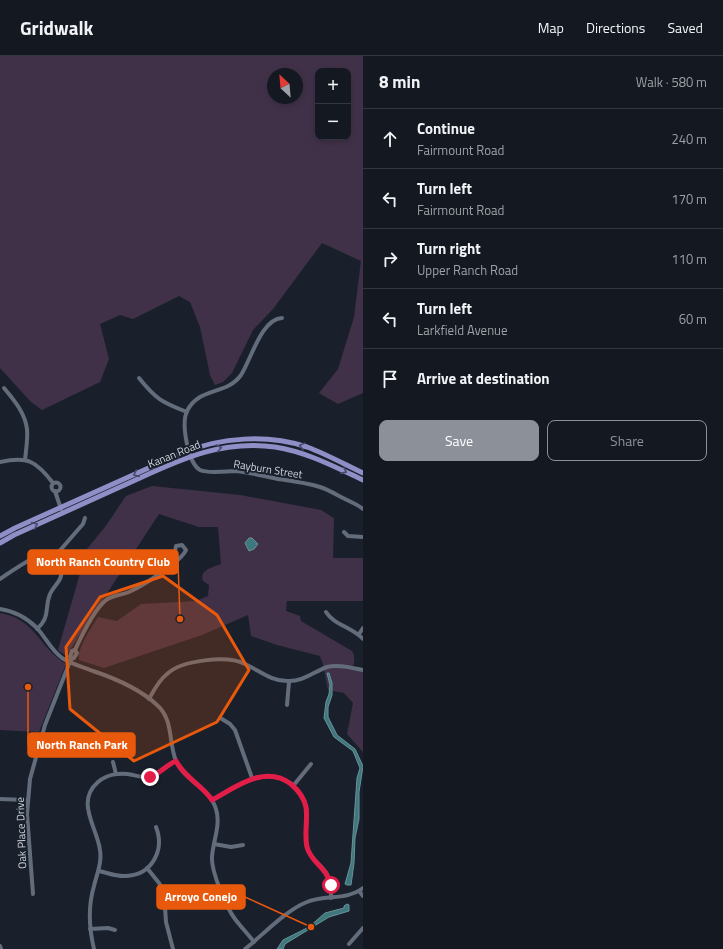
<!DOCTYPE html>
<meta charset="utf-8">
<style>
:root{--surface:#131821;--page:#1c212a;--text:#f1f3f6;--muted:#9da0a5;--line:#32373f;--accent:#8c9099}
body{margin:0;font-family:"Titillium Web",sans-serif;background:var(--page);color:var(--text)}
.controls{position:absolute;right:12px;top:12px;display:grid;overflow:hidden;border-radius:8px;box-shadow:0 2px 6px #0003}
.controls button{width:36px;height:36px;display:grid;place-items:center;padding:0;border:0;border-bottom:1px solid var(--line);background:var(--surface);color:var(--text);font:20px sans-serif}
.compass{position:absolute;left:267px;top:12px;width:36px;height:36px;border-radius:50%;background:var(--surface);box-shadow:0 2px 6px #0003;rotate:334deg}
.stop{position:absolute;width:12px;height:12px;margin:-9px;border:3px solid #e11d48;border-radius:50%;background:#fff}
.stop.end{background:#e11d48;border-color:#fff;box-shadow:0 1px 4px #0008}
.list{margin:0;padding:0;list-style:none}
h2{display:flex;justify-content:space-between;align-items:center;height:52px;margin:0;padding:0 16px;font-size:17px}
h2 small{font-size:13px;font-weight:400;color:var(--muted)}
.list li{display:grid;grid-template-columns:26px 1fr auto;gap:12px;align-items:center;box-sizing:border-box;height:60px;padding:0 16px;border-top:1px solid var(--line)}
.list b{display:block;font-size:15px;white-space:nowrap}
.list p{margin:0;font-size:13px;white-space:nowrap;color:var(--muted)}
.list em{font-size:13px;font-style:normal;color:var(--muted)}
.actions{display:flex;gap:8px;padding:12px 16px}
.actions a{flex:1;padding:9px 0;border:1px solid var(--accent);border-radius:8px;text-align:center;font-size:14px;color:var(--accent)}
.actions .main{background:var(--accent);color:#fff}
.icon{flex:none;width:22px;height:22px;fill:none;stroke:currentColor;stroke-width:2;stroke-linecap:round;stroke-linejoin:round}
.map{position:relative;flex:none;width:363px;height:893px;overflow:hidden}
header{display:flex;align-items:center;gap:24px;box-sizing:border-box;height:56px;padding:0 20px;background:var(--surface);border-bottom:1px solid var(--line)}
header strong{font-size:19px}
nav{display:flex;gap:22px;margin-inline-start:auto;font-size:14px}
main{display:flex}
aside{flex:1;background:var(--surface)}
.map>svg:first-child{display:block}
</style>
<header>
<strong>Gridwalk</strong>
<nav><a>Map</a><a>Directions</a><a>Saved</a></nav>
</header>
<main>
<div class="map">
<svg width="363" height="893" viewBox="0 0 363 893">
<rect width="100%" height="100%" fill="#19202c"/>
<!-- green -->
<g fill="#403148" fill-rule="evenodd">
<path d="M0,0h363v337l-25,11 -19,-11 19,-24 16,-52 7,-56 -39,-18 -49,66 -20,21 -21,43 -9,9 -8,3 -5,-10 -10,-48 -10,-25 -11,-6 -46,23 -13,-4 -20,9 9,35 -9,23 -58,28 -12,-9 -30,-33zM318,15h30v66h-30zM273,18h24v24h-24z"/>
<path d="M152,430l88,9 81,15 13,8 -1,40h30v43h-76l-1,10 14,5 1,5 51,30c4,6 2,12 0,19l11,2v80l-16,-18 6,-31 -9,-10 -16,-3 -5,-26 -3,-8 -43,-11 -26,-9 -3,-21 -46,20 -98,33 -25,-8c-2,-12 13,-33 19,-43l19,4 24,-17 55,-3 12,-5 1,-11 -6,-4c-4,-11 10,-14 18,-17l-3,-37h-19l-40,-13 -93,142 -8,-6 29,-101 18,-22 21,-31z"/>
<path d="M0,557c36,6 39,35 66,51l-27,68 -39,-2z"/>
</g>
<!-- water -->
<g fill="#3e777d" stroke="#699399">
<polygon points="249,482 252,482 258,488 254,493 249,495 245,487"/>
<polygon points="327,617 329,617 332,627 332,639 328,651 328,661 337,679 355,693 363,710 359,736 359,763 355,782 354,807 351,829 347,829 345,828 351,807 357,722 360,712 353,695 334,681 324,662 326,646 329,638 330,629"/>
<polygon points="347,848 349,849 349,855 329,861 285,888 283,893 277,893 283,884 309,871 325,857 344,852 344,850"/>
</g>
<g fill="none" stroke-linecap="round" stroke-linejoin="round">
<!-- minor -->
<g stroke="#636c7b" stroke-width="4">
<path d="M282,262c-21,1 -31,42 -41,57 -15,21 -41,11 -54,36 -6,13 1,52 13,59 8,4 27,1 37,1 14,2 28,5 41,8 14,2 29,4 42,8 9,3 17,8 25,12 6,3 13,6 18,10"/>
<path d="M139,322c17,21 22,24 48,34"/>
<path d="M4,332c10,12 21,25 23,41 1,10 -1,21 -2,31"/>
<path d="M0,406c28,-6 36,-1 53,21"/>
<circle cx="56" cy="431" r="4.5"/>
<polyline points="55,435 61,453"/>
<polyline points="344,476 348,480 363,481"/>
<path d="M0,523c11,-7 43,-32 56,-24"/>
<path d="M0,553c14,2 27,9 37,19 9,10 14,22 25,30 9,6 21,9 31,13 21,7 48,19 64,34 17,15 11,37 19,56 9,21 33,25 40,48 5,16 -3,32 -4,48 -1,14 14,50 23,62 6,8 13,15 19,23"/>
<path d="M326,556c8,13 26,15 37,27"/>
<path d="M37,573c14,-13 7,-20 13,-35 5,-11 14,-13 11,-28 -1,-5 -2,-8 -5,-11l27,-31 2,-6"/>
<polyline points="359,578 363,572"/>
<polyline points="71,603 74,602 77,597 75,594"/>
<path d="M149,643c5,-9 10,-19 18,-25 15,-14 60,-19 78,-10 15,7 26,17 42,17 16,1 26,-9 40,-14 12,-3 24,1 36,3"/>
<polyline points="287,649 289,626"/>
<polyline points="222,663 230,668 235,674 252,722"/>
<polyline points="113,706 116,718"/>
<polyline points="293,730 311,708"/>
<polyline points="0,743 27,744"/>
<path d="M212,744c24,-13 53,-36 79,-16 7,6 13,14 15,23 2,13 -2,27 1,40 3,12 14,17 20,27 4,7 4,15 4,24"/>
<polyline points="214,788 231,791 243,789"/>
<polyline points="147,812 159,827 164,836 166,866 173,893"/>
<path d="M99,815c9,2 18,6 27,5 26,-1 39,-26 30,-49"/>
<polyline points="359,835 363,840"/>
<path d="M33,838l-6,-80 3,-35 15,-54 26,-66 -1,-2 2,-6 3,-1c6,-13 20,-41 31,-50 7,-5 16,-5 23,-8 13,-6 52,-30 57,-42l-4,-5 -6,1 -3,17"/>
<polyline points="90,873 108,872 115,874"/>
<polyline points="349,888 363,872"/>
<polyline points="0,890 1,893"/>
<path d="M94,893c-5,-21 -6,-43 0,-63 3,-13 8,-23 6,-36 -3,-23 -25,-48 -2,-68 9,-8 23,-10 35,-7 5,1 9,3 15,2 10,-1 18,-12 28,-16"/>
<path d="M245,893c18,-14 41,-39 62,-47 19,-8 39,-1 56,-14"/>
</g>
<!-- major -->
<g stroke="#8f8ec7" stroke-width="5">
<path d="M0,480l15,-8 167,-75c39,-16 85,-19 125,-6 19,7 37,17 56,26"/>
<path d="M0,487l14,-8c36,-16 71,-32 106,-48 52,-23 95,-48 155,-40 32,5 60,20 88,33"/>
</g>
</g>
<!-- one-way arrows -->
<defs><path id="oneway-chevron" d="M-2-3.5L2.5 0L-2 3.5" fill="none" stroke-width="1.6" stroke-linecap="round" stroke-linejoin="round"/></defs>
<g stroke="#484c6a">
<use href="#oneway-chevron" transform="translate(302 390) rotate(-165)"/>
<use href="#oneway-chevron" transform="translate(219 392) rotate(-11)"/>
<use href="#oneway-chevron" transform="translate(344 415) rotate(26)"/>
<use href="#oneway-chevron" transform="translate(136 418) rotate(156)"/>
<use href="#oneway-chevron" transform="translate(35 469) rotate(-24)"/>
</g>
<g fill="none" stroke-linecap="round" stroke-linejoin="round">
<!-- route -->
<path stroke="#e11d48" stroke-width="5" d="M150,721c10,-3 16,-12 26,-16 9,17 26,24 36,39 24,-13 53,-36 79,-16 7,6 13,14 15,23 2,13 -2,27 1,40 4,16 19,19 24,38"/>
</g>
<!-- marked area -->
<path fill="#e8590c" fill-opacity="0.2" stroke="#e8590c" stroke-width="3" stroke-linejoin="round" d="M163,520l54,39 32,55 -32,52 -83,39 -64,-52 -4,-62 34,-50z"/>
<g text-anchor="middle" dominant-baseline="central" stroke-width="4" stroke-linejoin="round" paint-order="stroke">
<!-- street labels -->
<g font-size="11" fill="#ced3db" stroke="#19202c">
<text transform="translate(174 398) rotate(-22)">Kanan Road</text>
<text transform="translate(268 413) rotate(9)">Rayburn Street</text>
<text transform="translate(21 777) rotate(-92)">Oak Place Drive</text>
</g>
</g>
<!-- callouts -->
<path fill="none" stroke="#e8590c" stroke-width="1.5" d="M180 563L178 506M28 631L28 689M311 871L245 841"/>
<g fill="#e8590c" stroke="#19202c" stroke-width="1.5">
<circle cx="180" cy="563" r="4"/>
<circle cx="28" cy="631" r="4"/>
<circle cx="311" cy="871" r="4"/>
</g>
<g fill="#e8590c" stroke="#e8590c" stroke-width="1.5">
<rect x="28" y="494" width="150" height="24" rx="4"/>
<rect x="28" y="677" width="107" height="24" rx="4"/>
<rect x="157" y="829" width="88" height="24" rx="4"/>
</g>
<g font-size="12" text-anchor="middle" font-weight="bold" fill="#fff">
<text x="103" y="510">North Ranch Country Club</text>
<text x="82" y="693">North Ranch Park</text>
<text x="201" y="845">Arroyo Conejo</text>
</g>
</svg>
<div class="controls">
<button>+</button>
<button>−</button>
</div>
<svg class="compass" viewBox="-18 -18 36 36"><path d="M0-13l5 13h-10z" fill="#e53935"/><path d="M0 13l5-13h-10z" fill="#9da0a5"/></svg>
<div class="stop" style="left:331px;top:829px"></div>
<div class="stop end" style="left:150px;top:721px"></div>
</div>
<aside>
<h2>8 min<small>Walk · 580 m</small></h2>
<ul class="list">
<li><svg class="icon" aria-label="ahead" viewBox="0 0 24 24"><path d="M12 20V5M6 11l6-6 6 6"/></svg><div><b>Continue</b><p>Fairmount Road</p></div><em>240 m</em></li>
<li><svg class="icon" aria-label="left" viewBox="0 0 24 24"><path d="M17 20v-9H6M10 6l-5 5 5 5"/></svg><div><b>Turn left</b><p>Fairmount Road</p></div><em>170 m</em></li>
<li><svg class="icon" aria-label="right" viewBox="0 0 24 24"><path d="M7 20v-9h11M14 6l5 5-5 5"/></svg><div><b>Turn right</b><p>Upper Ranch Road</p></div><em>110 m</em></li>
<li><svg class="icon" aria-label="left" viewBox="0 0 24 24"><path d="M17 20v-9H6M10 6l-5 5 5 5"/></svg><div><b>Turn left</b><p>Larkfield Avenue</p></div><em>60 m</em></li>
<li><svg class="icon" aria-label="arrive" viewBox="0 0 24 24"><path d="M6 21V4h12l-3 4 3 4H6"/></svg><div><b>Arrive at destination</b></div></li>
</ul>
<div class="actions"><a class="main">Save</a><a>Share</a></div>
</aside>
</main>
